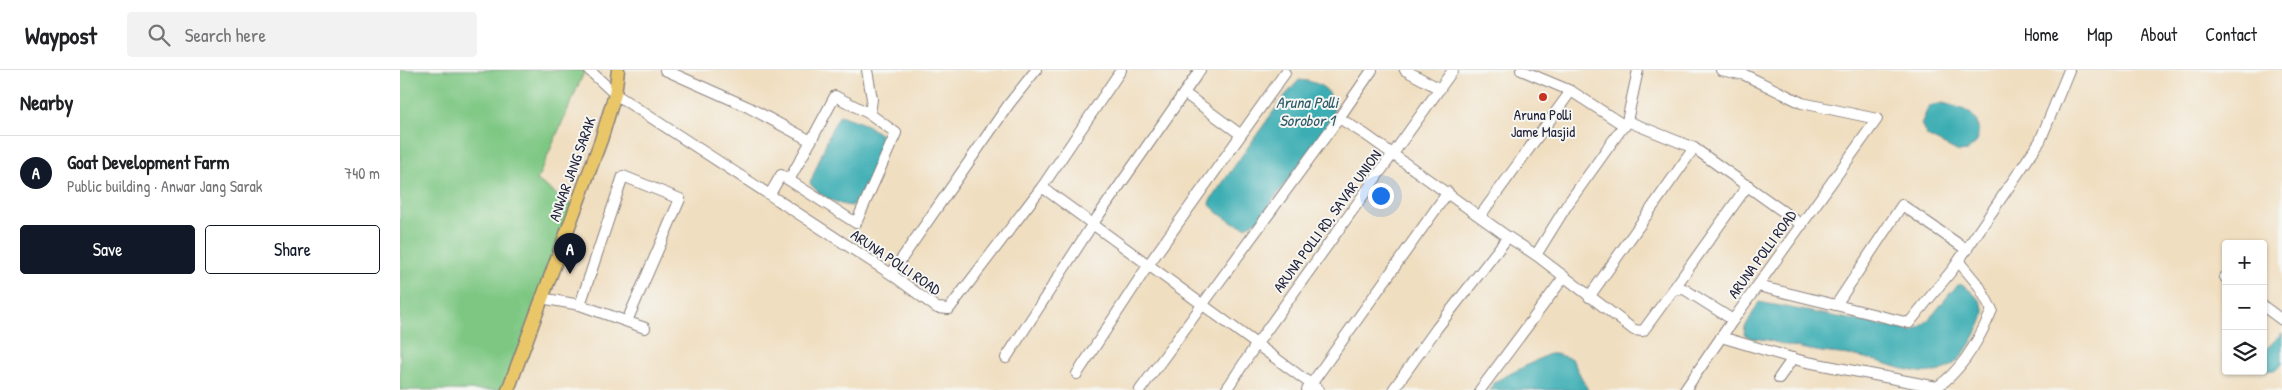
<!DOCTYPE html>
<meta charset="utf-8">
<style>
:root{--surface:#fff;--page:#f2f2f2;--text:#202124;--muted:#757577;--line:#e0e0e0;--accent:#111827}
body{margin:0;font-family:"Patrick Hand",sans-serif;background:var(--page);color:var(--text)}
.controls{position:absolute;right:15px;bottom:15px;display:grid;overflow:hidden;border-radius:5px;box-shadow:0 1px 4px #0004}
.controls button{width:45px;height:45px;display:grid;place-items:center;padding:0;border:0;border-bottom:1px solid var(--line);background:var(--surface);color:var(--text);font:25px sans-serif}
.you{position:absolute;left:980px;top:125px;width:18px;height:18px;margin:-12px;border:4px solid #fff;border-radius:50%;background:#1a73e8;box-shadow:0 0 0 8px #1a73e833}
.badge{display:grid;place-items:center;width:32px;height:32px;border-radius:50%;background:var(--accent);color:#fff;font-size:16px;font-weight:700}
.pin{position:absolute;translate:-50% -41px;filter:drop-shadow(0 1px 2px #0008)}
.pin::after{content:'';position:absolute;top:26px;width:18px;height:15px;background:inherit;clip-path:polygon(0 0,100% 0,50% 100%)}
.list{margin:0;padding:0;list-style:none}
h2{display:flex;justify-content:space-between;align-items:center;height:65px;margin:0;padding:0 20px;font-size:21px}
h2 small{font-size:16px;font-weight:400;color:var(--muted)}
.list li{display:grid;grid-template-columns:32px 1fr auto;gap:15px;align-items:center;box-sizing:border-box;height:75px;padding:0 20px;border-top:1px solid var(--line)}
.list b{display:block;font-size:19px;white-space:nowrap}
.list p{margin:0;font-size:16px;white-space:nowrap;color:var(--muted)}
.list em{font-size:16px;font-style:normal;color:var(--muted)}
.actions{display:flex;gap:10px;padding:15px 20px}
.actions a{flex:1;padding:11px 0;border:1px solid var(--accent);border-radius:5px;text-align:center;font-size:18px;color:var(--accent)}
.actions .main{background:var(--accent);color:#fff}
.icon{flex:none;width:28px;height:28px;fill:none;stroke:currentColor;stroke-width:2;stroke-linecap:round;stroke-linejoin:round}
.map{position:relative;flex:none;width:1882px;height:320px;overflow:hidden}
header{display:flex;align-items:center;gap:30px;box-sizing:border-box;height:70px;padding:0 25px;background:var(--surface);border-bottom:1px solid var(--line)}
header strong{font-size:24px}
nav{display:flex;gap:28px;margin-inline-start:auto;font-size:18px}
.search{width:350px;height:45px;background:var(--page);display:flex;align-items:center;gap:12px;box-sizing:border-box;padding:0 18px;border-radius:5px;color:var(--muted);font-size:19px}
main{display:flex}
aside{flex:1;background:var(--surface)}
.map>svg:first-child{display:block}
</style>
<header>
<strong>Waypost</strong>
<div class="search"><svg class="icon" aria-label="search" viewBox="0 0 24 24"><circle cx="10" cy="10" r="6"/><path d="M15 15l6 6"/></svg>Search here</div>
<nav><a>Home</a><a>Map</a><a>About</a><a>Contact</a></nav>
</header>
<main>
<aside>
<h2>Nearby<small></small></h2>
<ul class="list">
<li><span class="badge">A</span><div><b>Goat Development Farm</b><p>Public building · Anwar Jang Sarak</p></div><em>740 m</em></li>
</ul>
<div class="actions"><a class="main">Save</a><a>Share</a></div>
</aside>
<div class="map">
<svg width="1882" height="320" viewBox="0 0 1882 320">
<rect width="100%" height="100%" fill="#f6f6f2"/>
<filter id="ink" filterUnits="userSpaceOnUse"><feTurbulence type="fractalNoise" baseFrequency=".02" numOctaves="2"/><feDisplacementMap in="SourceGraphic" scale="10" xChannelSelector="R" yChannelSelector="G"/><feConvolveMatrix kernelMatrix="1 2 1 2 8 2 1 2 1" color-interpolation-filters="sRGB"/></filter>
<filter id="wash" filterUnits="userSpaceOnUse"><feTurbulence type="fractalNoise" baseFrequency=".0096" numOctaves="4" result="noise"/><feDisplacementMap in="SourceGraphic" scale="20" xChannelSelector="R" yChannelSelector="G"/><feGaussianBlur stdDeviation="1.12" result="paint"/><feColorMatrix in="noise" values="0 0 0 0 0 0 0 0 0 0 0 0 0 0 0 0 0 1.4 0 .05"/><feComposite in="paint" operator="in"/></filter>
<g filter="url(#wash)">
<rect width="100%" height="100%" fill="#f0dec0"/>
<!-- green -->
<polygon fill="#7ec783" stroke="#50745f" points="0,0 185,0 137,110 175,138 108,320 0,320"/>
<!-- water -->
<g fill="#3badb3" stroke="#2e6877">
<path d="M899,10c25,2 38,13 34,39l-75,101 -12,7c-14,-4 -26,-11 -36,-22l1,-6 72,-101z"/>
<path d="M1543,33c24,7 40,10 34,39l-10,9 -8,1 -32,-16 -6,-12 8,-18z"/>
<path d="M440,45l27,10 14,10c0,24 -14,52 -29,71 -13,0 -35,-11 -42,-23l22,-55z"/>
<path d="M1559,214c9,3 23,16 25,27 1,11 -20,45 -29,52 -5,4 -15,9 -21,9 -24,3 -50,-11 -74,-15 -12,-3 -25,-3 -38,-5 -19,-3 -37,-7 -55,-12l-17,-2 -6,-4 1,-7 14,-25 153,29c18,-6 32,-34 47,-47z"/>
<polygon points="1882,263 1882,294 1874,300 1864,301 1863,282"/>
<polygon points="1149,284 1156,284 1172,289 1188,320 1089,320 1096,311"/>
</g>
</g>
<g filter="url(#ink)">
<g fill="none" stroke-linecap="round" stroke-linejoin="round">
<!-- minor casing -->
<g stroke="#89807e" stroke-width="12">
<g id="minor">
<polyline points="189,0 215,24 491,204 537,238 549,239 642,117 919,320"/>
<polyline points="265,0 348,37 411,71 435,26 470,44 472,29 467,0"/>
<polyline points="1005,0 1040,19"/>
<polyline points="1121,0 1171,21"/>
<polyline points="784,23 800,0"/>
<polyline points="939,48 972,0"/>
<polyline points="1227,51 1238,0"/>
<polyline points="389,110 411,71"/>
<polyline points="642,117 721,0"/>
<polyline points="370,124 381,105 456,153 496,63 470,44"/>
<polyline points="1080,146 1171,21 1225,56"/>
<polyline points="1136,185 1167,135 1227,51 1294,78 1402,155"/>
<polyline points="491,204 609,34 636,0"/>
<polyline points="1825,207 1826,207"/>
<polyline points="1358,216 1509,253 1553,199 1640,71 1669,0"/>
<polyline points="1273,220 1348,115"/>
<polyline points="1189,227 1294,78"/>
<polyline points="141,228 180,235 245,258"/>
<polyline points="180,235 223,106 280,129 227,251"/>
<polyline points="1436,235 1502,135 1567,180"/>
<polyline points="1863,236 1882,250"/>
<path d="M1321,267l81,24 135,26c26,-17 43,-49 55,-77l-13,-24 -20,-24"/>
<polyline points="606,288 692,155 784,23 840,64"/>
<polyline points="677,304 749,194 885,3"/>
<polyline points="1379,308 1393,288"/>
<polyline points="740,320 939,48 966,65 1108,167"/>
<polyline points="826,320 856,275 1053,0"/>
<polyline points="907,320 1048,122"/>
<polyline points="993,320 1037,258 1108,167 1136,185 1234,260 1243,261 1273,220 1284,219 1333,250 1477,49 1402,33 1345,5 1321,0"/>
<polyline points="1080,320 1164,207"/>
<polyline points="1285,320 1333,250"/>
</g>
</g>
<!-- major casing -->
<g stroke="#89807e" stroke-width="15">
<polyline id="major" points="108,320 201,70 215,24 218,0"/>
</g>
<!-- minor -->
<use href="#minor" stroke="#fff" stroke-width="10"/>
<!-- major -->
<use href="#major" stroke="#e9c769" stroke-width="12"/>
</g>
</g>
<!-- markers -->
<circle fill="#c8321e" stroke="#f6f6f2" stroke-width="2" cx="1143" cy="27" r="5"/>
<g text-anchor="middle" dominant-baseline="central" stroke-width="4" stroke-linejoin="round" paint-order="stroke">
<!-- poi labels -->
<g font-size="15" fill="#22223b" stroke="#f6f6f2">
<text x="1143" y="44">Aruna Polli<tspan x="1143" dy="17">Jame Masjid</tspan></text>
</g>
<!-- street labels -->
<g font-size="15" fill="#22223b" stroke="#f6f6f2">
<text transform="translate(172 99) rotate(-70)">ANWAR JANG SARAK</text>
<text transform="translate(927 151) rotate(-54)">ARUNA POLLI RD, SAVAR UNION</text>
<text transform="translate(1362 184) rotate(-54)">ARUNA POLLI ROAD</text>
<text transform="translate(496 192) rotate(34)">ARUNA POLLI ROAD</text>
</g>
<!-- water labels -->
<g font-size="16" font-style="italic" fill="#2c5a6b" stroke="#f6f6f2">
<text x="907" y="32">Aruna Polli<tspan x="907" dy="18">Sorobor 1</tspan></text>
</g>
</g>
</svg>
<div class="controls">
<button>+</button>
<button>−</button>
<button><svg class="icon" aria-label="layers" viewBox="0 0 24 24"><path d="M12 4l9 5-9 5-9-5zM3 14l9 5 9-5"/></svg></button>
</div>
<div class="you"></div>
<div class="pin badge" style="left:170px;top:204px">A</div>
</div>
</main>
